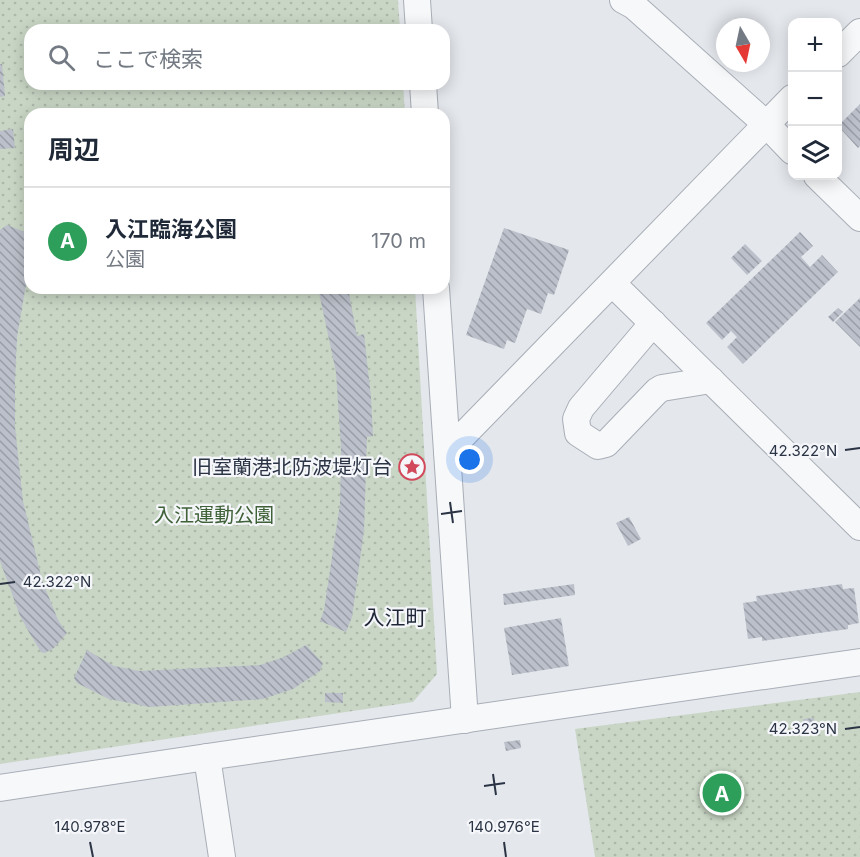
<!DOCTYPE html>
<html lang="ja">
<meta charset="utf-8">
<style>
:root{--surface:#fff;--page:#f6f6f7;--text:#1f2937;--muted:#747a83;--line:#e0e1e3;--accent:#ea580c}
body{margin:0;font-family:Inter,"Noto Sans JP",sans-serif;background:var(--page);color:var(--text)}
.controls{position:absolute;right:18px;top:18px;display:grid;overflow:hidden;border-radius:12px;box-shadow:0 3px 15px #0003}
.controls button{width:54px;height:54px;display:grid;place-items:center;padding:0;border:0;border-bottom:2px solid var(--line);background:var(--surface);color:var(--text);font:30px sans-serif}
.compass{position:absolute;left:716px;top:18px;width:54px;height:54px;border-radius:50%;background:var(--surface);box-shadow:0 3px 15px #0003;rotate:171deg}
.you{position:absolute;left:470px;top:460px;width:21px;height:21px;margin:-15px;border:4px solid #fff;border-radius:50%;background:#1a73e8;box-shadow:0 0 0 9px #1a73e833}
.badge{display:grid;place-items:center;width:39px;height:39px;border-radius:50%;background:var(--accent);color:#fff;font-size:20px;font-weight:700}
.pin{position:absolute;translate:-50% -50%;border:3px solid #fff;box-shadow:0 2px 6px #0006}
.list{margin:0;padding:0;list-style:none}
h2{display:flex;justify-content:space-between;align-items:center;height:78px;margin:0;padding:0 24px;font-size:26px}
h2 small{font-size:20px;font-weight:400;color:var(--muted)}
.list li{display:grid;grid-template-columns:39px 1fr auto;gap:18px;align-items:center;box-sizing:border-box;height:108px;padding:0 24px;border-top:2px solid var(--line)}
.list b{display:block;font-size:22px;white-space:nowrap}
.list p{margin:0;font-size:20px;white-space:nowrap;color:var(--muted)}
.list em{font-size:20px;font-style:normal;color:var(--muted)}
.icon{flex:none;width:33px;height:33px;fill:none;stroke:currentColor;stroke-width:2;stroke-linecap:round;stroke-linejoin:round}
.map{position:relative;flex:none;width:860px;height:857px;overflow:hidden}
.search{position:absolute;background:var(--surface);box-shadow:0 3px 15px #0003;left:24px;top:24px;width:426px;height:66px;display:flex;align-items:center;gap:15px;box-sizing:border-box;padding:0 21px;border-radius:18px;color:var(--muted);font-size:22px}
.panel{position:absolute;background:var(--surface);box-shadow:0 3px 15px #0003;left:24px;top:108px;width:426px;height:186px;border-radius:18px}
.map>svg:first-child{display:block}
</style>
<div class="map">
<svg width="860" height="857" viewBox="0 0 860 857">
<defs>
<pattern id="park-dots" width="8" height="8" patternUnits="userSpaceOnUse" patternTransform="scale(1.5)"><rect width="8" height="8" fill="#c9d6c5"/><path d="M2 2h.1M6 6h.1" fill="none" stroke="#adb8ab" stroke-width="1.8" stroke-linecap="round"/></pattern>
<pattern id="building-back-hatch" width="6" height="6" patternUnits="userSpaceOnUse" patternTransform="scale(1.5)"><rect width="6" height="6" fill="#bbc0ca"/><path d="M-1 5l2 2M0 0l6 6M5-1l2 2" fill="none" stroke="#989da6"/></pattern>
</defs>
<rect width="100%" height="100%" fill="#e4e7ec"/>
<!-- park -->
<g fill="url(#park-dots)">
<polygon points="0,0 398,0 400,30 30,30 30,84 403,84 405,114 30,114 30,288 415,288 437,674 413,702 0,764"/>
<polygon points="860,692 860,857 595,857 575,729"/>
</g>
<!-- building -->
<g fill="url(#building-back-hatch)">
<polygon points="0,64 2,64 5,96 0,97"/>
<polygon points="860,104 860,146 858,148 838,126"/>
<polygon points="13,129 15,148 0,149 0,131"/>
<polygon points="7,225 30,234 30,262 17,337 15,382 15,427 23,501 42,580 58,620 67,633 54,648 45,653 41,652 30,634 20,616 0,561 0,230"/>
<polygon points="504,228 569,250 554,295 548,293 541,314 527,309 515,343 507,340 504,349 466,335"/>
<polygon points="800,232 813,246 801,257 810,267 822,255 838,272 743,364 727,347 737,337 731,331 722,340 706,323"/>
<polygon points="745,244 762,261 747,275 731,258"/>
<polygon points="318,288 348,288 357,336 364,334 371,397 373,436 367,437 364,531 352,617 346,632 320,621 324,610 340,504 341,448 336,372"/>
<polygon points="860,298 860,347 835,322"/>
<polygon points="838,308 843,312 833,322 828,317"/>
<circle cx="408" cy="466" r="4.5"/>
<polygon points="629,517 641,539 628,546 616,523"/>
<polygon points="574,584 575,595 504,605 503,594"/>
<polygon points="842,584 843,589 854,588 859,623 848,625 848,629 762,641 762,637 748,639 743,603 757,601 756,596"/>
<polygon points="561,618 569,666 512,675 504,628"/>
<polygon points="306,645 323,663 320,671 293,689 263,699 150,707 109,699 77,683 74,678 87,650 114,666 140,671 260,665 284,657"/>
<polygon points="325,693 343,693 343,703 325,702"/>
<polygon points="814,718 815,724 804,725 803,719"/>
<polygon points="520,740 521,748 506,751 504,742"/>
</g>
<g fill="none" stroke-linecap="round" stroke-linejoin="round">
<!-- minor casing -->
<g stroke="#a9aeb7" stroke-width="28">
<g id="minor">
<polyline points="417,0 419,30"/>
<polyline points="623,0 634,6 766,124 792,151"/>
<polyline points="838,54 860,32"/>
<polyline points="423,84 425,114"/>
<polyline points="817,176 860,218"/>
<polyline points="613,284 860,527"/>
<polyline points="436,288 465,720"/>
<polyline points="653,323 581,408 576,419 578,433 598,446 606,444 657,391 662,388 711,380"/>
<polyline points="447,452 792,98"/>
<polyline points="0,788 207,757"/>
<polyline points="222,857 207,757 860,662"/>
</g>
</g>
<!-- minor -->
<use href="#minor" stroke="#f7f8fa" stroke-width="26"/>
</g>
<!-- ticks -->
<path fill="none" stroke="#2b3445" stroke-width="2" d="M845,450l15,-2M450,502l3,21M441,514l21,-3M0,584l15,-2M845,729l15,-2M493,774l3,21M484,786l21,-3M90,842l3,15M504,842l2,15"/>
<!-- icons -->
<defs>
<g id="sight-ring" transform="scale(1.35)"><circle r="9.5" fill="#f4f6f9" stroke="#d1495b" stroke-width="1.5"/><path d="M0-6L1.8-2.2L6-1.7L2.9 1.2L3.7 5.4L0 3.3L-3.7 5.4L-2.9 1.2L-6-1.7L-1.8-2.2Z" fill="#d1495b"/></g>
</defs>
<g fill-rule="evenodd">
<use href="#sight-ring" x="412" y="467"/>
</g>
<g text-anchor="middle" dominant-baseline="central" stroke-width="4.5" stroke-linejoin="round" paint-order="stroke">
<!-- poi labels -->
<g font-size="20" fill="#2b3445" stroke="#f4f6f9" text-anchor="end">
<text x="392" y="467">旧室蘭港北防波堤灯台</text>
</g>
<!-- park labels -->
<g font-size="20" fill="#3f6138" stroke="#f4f6f9">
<text x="214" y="515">入江運動公園</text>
</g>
<!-- neighbourhood labels -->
<g font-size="21" fill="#1d2536" stroke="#f4f6f9">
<text x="395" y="617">入江町</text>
</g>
</g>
<g font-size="15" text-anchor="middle" fill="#2b3445" stroke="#f4f6f9" stroke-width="4.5" stroke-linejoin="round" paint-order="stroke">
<text x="803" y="456">42.322°N</text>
<text x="57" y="587">42.322°N</text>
<text x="803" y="734">42.323°N</text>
<text x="90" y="832">140.978°E</text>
<text x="504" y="832">140.976°E</text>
</g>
</svg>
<div class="controls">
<button>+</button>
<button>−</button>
<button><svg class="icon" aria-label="layers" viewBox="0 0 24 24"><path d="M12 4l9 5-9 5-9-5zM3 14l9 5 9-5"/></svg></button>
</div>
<svg class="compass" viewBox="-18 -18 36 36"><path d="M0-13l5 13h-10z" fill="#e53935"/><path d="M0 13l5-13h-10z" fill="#747a83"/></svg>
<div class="you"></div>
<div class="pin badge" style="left:722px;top:793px;background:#2e9e5b">A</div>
<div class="search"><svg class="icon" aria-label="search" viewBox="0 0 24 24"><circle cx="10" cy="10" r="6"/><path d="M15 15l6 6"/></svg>ここで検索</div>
<section class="panel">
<h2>周辺<small></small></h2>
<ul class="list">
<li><span class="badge" style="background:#2e9e5b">A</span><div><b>入江臨海公園</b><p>公園</p></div><em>170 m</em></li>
</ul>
</section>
</div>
